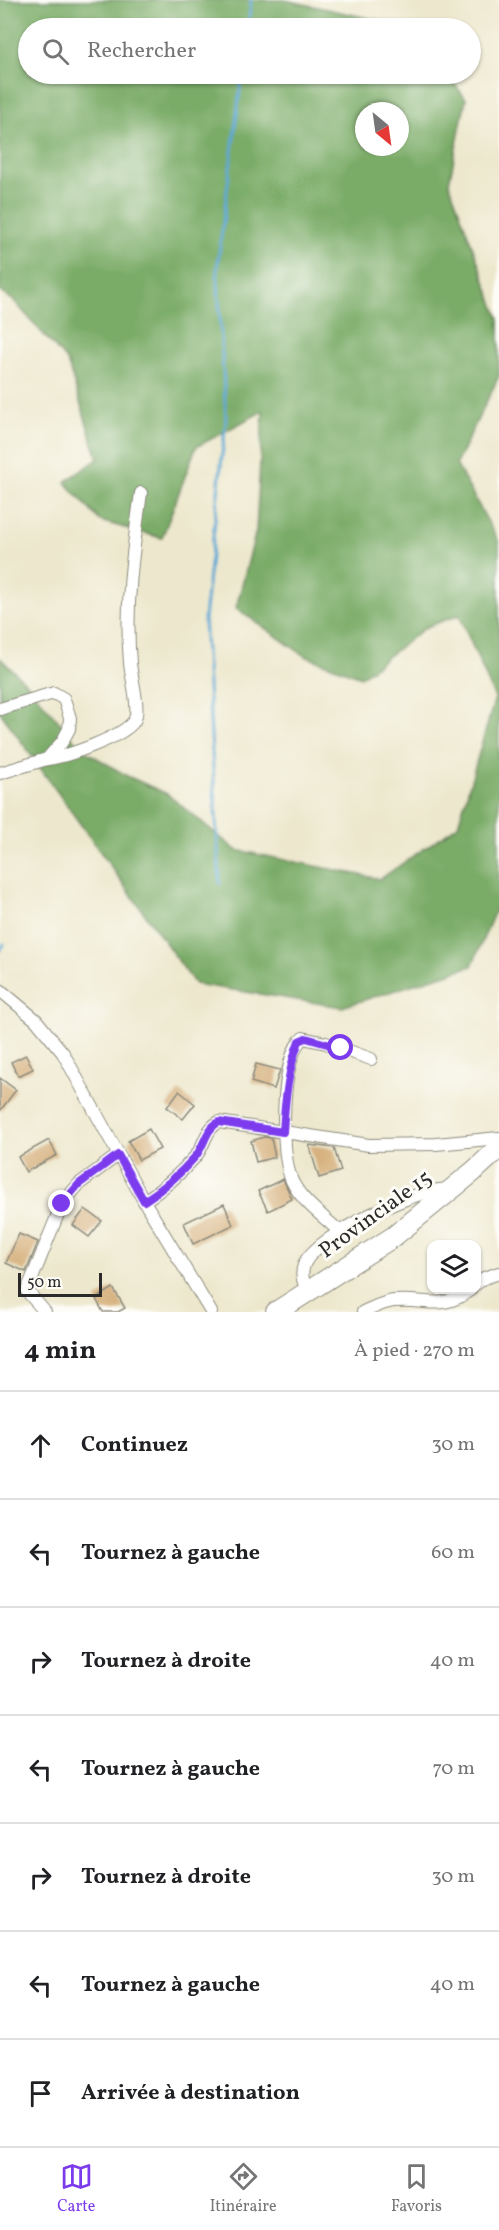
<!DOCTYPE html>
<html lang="fr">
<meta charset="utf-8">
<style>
:root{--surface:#fff;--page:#f6f6f6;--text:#202124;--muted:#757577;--line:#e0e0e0;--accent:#7c3aed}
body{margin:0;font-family:Vollkorn,serif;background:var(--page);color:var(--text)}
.controls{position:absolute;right:18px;bottom:18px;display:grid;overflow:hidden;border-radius:12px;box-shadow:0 2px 4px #0004}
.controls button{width:54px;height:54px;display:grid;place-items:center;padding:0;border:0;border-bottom:2px solid var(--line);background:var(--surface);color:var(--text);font:30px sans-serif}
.compass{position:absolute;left:355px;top:102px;width:54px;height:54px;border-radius:50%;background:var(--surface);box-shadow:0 2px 4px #0004;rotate:151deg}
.scale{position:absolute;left:18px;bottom:15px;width:84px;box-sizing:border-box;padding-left:6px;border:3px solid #2b2b2b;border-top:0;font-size:16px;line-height:21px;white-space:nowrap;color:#2b2b2b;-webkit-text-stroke:4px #fdfcf7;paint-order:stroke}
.stop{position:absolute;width:18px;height:18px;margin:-14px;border:4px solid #7c3aed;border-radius:50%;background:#fff}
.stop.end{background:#7c3aed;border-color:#fff;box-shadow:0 2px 6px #0008}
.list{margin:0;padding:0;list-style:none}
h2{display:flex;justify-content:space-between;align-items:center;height:78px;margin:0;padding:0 24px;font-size:26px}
h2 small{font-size:20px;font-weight:400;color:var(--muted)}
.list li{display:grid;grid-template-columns:39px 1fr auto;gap:18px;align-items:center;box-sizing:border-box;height:108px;padding:0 24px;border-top:2px solid var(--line)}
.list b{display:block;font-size:22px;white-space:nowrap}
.list em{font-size:20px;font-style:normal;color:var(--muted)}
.icon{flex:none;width:33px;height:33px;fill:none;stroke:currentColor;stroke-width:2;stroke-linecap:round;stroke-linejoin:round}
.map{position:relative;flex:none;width:499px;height:1312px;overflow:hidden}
.search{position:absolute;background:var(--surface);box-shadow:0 2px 4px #0004;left:18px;right:18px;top:18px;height:66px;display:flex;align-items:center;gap:15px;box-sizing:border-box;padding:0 21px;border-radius:33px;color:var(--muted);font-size:22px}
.sheet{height:834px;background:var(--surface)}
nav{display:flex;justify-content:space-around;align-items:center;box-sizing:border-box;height:84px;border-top:2px solid var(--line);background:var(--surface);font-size:16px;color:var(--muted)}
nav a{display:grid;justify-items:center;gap:3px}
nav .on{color:var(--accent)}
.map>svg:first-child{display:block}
</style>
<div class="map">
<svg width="499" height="1312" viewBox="0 0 499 1312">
<rect width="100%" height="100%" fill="#fdfcf7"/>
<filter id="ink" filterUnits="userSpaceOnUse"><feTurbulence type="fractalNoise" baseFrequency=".0167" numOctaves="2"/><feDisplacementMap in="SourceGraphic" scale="12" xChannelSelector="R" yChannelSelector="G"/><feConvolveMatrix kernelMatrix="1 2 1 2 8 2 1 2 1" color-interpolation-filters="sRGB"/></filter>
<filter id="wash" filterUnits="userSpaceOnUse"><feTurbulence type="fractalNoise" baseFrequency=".008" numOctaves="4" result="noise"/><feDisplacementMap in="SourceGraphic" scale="24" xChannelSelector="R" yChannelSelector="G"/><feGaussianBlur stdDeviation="1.35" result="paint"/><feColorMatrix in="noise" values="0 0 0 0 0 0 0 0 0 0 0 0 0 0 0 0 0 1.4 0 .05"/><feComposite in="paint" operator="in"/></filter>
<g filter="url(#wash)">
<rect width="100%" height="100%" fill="#ede8cd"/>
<!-- forest -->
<path fill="#7aac68" stroke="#526c4a" stroke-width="1.5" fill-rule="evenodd" d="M0,0h285l130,28h-387v46h419l19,25 -17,84 50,136v57l-43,88 43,78v359l-27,65 -130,41 -147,-23 -195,-272v-54l28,27 54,64 45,27 40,18 69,56 144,29 78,-54 37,-127 -36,-83 -33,12 -65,50 -56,-21 -69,-48 20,-77 7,-120 -67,36 -34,91 -62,-17 -35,-39 33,-23 -31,-98 -53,-60 -14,-10zM364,111h36v36h-36z"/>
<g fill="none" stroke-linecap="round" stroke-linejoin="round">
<!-- stream -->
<g stroke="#5da8d5" stroke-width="3">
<polyline points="248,28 251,0"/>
<polyline points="220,884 204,619 226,420 217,269 242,74"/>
<polyline points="0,951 4,944"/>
</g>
</g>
<g id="blocks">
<!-- building -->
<g fill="#d7b280">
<polygon points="26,1055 33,1069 18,1076 11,1062"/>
<polygon points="256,1064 280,1070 274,1089 251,1082"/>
<polygon points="0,1078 16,1090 0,1111"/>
<polygon points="179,1091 195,1104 183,1119 167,1107"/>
<polygon points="149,1129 160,1149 139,1160 128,1141"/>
<polygon points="264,1137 271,1138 275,1157 256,1162 251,1141"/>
<polygon points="49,1140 57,1155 26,1172 18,1157"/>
<polygon points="309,1145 334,1148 341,1171 319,1178"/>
<polygon points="283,1179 292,1199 268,1211 258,1191"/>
<polygon points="224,1204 233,1225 193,1244 184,1223"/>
<polygon points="85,1209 102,1221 89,1237 73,1225"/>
<polygon points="19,1234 38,1242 26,1272 6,1263"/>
<polygon points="113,1288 125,1308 118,1312 103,1312 96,1299"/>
</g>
</g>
</g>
<g filter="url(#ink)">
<use href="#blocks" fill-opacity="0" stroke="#8c8a7c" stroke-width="1.5"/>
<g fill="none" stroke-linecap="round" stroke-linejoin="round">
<!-- minor casing -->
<g stroke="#8c8a7c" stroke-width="14">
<g id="minor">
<polyline points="0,709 54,693 64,699 70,718 69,729 62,742 47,759 0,773"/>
<path d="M47,759c19,-2 76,-22 87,-38 7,-11 -3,-44 -4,-58 -5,-58 3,-113 11,-170"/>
<polyline points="0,990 36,1020 63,1053 144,1201 211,1312"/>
<path d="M144,1201c19,-12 36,-27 51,-44 10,-11 10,-28 24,-35l150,23 67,-1 63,-6"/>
<path d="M340,1232c-17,-16 -38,-30 -48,-51 -12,-25 -12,-125 11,-143l23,5 45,16"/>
<polyline points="476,1284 484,1278 499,1273"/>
<path d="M308,1292c-4,-8 -8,-17 -4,-27 9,-28 118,-81 146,-75"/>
<polyline points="45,1312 27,1291 62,1204 79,1184 118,1155"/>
<path d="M363,1312c10,-4 20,-10 31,-11 33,-3 47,11 76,-11"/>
</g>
</g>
<!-- primary casing -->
<g stroke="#8c8a7c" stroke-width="22">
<polyline id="primary" points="276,1312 393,1237 474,1171 499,1148"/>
</g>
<!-- minor -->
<use href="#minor" stroke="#fff" stroke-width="12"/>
<!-- primary -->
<use href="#primary" stroke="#fff" stroke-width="20"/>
</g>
</g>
<g fill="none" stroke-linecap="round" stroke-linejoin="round" filter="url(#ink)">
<!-- route -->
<path stroke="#7c3aed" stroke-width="8" d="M62,1204l17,-20 39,-29 26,46c19,-12 36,-27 51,-44 10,-11 10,-28 24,-35l64,10c2,-32 5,-62 16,-91l7,-3 35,10"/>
</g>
<g text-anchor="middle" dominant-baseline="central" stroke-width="6" stroke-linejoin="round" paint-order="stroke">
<!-- street labels -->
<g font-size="22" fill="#2b2b2b" stroke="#fdfcf7">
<text transform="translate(376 1215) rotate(-36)">Provinciale 15</text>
</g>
</g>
</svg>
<div class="controls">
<button><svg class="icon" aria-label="layers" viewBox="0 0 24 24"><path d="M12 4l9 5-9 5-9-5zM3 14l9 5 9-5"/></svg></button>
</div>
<svg class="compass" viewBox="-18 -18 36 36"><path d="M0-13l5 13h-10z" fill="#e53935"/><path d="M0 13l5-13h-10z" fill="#757577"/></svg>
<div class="scale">50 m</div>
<div class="stop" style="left:341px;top:1048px"></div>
<div class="stop end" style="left:62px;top:1204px"></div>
<div class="search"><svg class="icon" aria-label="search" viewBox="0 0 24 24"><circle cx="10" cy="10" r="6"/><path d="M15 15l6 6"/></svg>Rechercher</div>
</div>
<section class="sheet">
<h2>4 min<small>À pied · 270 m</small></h2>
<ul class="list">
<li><svg class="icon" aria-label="ahead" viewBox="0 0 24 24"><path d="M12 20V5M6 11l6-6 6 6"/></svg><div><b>Continuez</b></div><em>30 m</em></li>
<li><svg class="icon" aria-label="left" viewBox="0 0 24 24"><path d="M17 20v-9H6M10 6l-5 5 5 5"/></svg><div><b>Tournez à gauche</b></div><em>60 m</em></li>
<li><svg class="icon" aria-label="right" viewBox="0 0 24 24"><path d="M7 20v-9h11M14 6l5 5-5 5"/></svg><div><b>Tournez à droite</b></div><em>40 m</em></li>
<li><svg class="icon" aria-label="left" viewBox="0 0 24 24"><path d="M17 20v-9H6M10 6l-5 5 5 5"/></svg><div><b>Tournez à gauche</b></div><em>70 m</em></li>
<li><svg class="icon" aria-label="right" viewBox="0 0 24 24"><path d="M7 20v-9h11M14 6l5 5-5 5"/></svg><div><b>Tournez à droite</b></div><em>30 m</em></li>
<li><svg class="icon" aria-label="left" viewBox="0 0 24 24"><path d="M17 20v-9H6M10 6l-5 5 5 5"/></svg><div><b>Tournez à gauche</b></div><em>40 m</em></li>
<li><svg class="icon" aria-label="arrive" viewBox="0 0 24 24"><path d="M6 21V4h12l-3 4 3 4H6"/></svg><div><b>Arrivée à destination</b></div></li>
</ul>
</section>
<nav>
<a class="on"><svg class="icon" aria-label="map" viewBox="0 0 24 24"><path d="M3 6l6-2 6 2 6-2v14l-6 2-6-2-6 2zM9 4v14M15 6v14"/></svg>Carte</a>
<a><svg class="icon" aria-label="directions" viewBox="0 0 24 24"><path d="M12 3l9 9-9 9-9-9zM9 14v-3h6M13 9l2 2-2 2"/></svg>Itinéraire</a>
<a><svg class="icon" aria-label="saved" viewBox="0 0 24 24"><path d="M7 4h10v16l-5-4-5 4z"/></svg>Favoris</a>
</nav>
